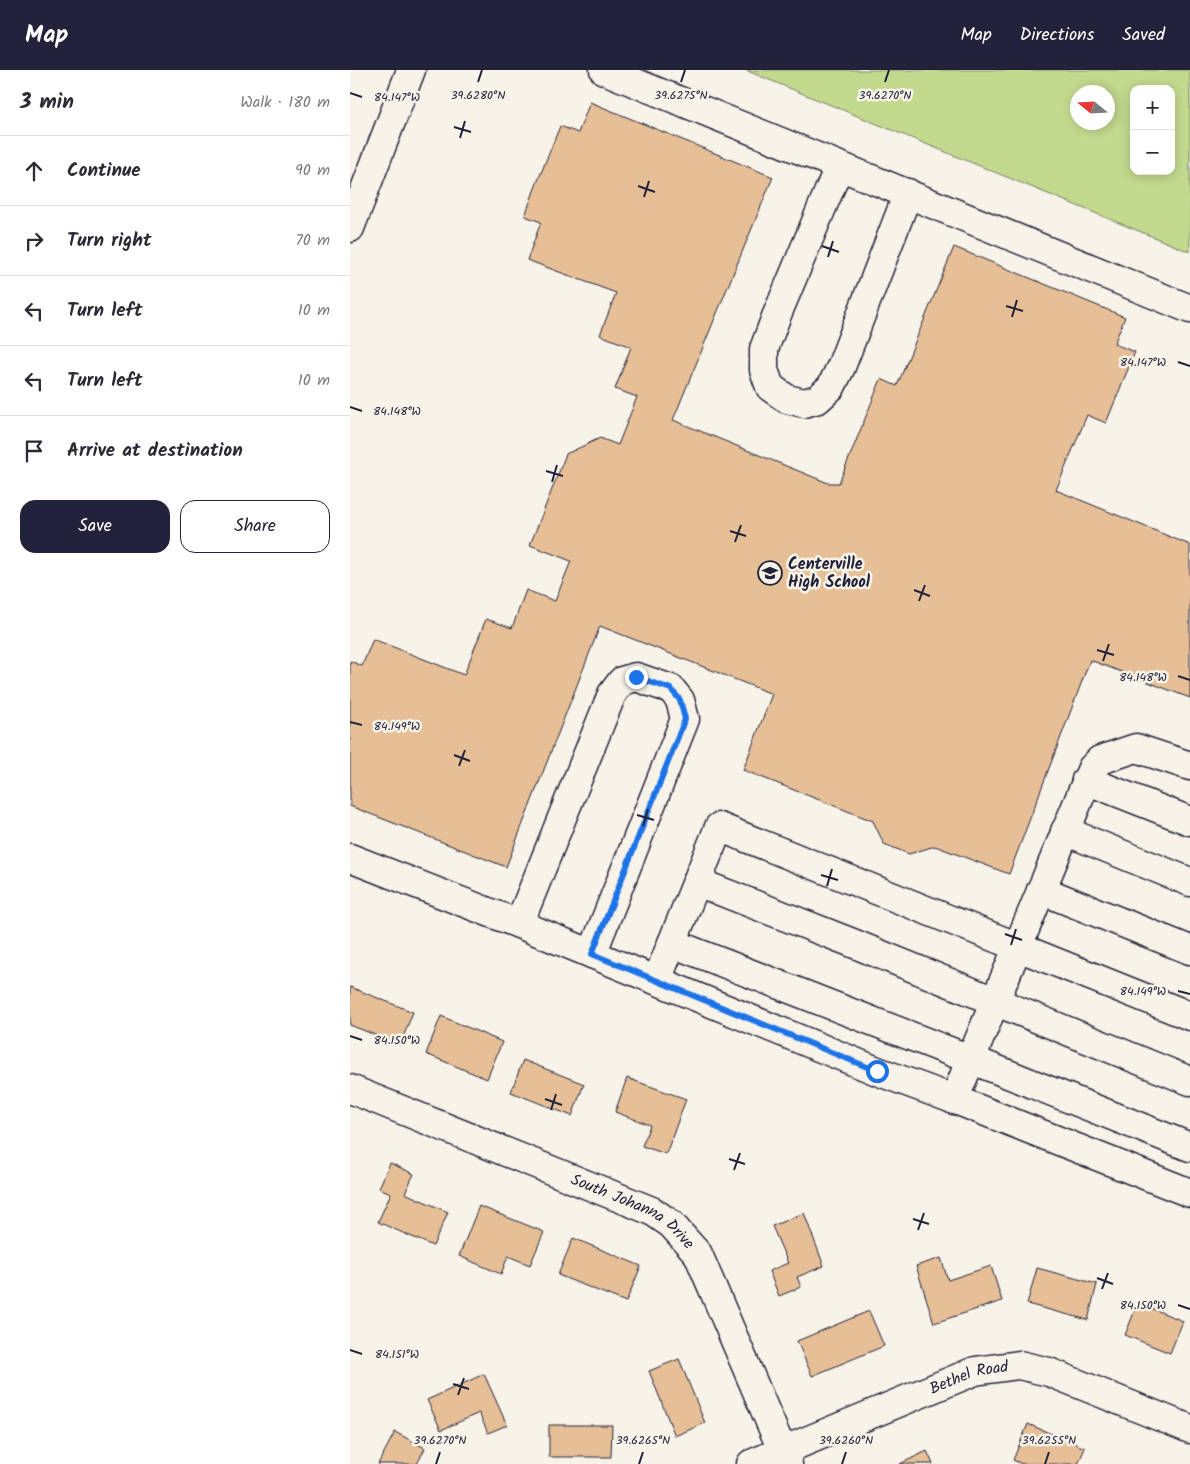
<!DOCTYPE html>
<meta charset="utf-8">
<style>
:root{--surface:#fff;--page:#f7f7f7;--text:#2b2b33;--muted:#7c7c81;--line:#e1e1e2;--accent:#22223b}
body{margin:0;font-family:Kalam,sans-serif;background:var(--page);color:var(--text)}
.controls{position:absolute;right:15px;top:15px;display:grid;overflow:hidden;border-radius:10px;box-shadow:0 2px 12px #0003}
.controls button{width:45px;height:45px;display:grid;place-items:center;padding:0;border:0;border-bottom:1px solid var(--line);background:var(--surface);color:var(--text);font:25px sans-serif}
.compass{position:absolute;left:720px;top:15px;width:45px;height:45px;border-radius:50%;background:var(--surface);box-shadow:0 2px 12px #0003;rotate:288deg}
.stop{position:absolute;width:15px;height:15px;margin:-11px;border:4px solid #1a73e8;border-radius:50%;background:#fff}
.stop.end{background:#1a73e8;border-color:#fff;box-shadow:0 1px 5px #0008}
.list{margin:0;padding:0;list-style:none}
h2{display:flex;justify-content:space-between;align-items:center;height:65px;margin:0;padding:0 20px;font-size:21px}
h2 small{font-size:16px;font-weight:400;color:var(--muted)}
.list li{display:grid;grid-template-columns:32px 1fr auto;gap:15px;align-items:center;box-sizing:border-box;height:70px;padding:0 20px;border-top:1px solid var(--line)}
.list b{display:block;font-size:19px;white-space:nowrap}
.list em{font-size:16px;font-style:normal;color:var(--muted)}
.actions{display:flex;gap:10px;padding:15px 20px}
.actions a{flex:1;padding:11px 0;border:1px solid var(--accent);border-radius:15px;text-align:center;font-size:18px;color:var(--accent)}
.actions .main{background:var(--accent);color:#fff}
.icon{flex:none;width:28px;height:28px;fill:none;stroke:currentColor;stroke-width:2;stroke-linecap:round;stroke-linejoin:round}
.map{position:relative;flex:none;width:840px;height:1394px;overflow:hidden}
header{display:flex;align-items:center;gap:30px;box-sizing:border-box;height:70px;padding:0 25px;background:var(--accent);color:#fff}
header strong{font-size:24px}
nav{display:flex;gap:28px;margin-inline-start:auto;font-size:18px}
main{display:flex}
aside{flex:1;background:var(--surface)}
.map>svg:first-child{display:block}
</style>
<header>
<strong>Map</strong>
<nav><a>Map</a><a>Directions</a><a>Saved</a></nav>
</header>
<main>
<aside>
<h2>3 min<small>Walk · 180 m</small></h2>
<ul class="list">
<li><svg class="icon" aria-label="ahead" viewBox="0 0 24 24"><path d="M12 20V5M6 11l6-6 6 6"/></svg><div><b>Continue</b></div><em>90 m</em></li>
<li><svg class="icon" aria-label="right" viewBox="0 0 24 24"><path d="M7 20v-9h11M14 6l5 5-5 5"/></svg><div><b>Turn right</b></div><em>70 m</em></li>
<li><svg class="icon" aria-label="left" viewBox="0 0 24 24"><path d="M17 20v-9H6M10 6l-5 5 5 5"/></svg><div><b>Turn left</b></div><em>10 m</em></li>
<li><svg class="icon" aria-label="left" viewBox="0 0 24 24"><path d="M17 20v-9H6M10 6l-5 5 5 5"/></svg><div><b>Turn left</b></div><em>10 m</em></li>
<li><svg class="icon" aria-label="arrive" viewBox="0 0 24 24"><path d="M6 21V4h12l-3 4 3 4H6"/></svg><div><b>Arrive at destination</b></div></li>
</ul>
<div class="actions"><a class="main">Save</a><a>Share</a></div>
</aside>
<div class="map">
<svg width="840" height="1394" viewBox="0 0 840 1394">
<rect width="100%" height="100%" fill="#f7f3e8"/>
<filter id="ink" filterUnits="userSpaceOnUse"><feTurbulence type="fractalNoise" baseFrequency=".02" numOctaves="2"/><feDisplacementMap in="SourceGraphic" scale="10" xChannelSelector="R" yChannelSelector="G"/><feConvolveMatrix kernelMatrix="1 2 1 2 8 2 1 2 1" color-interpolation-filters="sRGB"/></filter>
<g filter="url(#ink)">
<!-- green -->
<path fill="#c3d98e" stroke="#727e64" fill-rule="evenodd" d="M395,0h445v182zM784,19h37v82h-37zM728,22h30v30h-30z"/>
<!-- building -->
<g fill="#e7bf97" stroke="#22223b">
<polygon points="240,32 423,107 323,350 478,413 489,413 531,309 547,316 604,177 775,247 764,274 785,282 756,353 737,345 706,420 840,475 840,628 740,590 659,804 585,776 559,784 534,774 523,751 393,700 422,624 250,556 156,797 0,736 0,591 12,596 23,569 114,605 136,549 162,558 176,520 205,531 221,491 180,475 216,384 250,368 268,375 287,327 265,319 281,277 250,265 266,223 177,190 191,152 175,146 185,118 210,56 228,63"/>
<polygon points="0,917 63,942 50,975 0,955"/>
<polygon points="91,946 152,972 137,1009 76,984"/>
<polygon points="173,990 234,1014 222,1046 161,1022"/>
<polygon points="277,1008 336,1029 316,1084 292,1076 300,1055 265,1042"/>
<polygon points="40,1093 64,1104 55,1123 98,1142 83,1176 28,1152 41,1123 29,1118"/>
<polygon points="129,1136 194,1162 180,1195 158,1186 151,1204 109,1186"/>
<polygon points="454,1143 474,1196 447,1207 451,1217 429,1226 419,1201 438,1193 422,1156"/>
<polygon points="223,1168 291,1196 276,1232 208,1205"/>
<polygon points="591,1188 598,1210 641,1196 652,1231 584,1253 566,1196"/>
<polygon points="687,1198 747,1214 738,1250 677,1234"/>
<polygon points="788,1233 833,1251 820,1283 775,1265"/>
<polygon points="519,1241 534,1276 462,1306 447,1271"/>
<polygon points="329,1289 355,1353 325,1366 299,1301"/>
<polygon points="134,1304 157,1355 138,1363 129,1343 91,1360 77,1330"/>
<polygon points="678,1354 735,1378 728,1394 672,1394 663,1390"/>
<polygon points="199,1355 262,1355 261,1387 199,1387"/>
<polygon points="45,1362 75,1378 67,1394 28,1394"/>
<polygon points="577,1381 583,1394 550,1394"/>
</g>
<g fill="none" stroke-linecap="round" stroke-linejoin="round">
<!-- minor casing -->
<g stroke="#22223b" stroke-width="31">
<g id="minor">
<polyline points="254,0 840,239"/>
<polyline points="489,97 426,247 414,279 414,300 420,317 437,329 454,333 468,329 481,317 491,297 558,123"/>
<polyline points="0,158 61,0"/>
<polyline points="736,710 840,751"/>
<polyline points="715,761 840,812"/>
<polyline points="0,788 169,854 527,1001 611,1032 840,1123"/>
<polyline points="347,812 500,872 840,1011"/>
<polyline points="691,820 840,880"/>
<polyline points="169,854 262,624 272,611 286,607 321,619 330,630 335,649 242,884"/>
<polyline points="322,873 658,1004 840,1077"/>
<polyline points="307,910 369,757 840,946"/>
<path id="s1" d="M0,1019l302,122 19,13 27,30 90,210"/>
<polyline points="604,1030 742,698 750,690 786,678 840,696"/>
<path id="s2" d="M401,1394l224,-93 44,-6 30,7 141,57"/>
</g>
</g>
<!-- minor -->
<use href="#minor" stroke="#f7f3e8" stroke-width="28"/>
</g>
</g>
<g fill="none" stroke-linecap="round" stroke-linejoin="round" filter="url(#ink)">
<!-- route -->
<polyline stroke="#1a73e8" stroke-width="6" points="286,607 321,619 330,630 335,649 242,884 527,1001"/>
</g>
<!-- ticks -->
<path fill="none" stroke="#22223b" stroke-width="2" d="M128,12l4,-12M331,12l4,-12M535,12l4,-12M0,23l12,4M104,57l17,5M110,68l5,-17M288,116l17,6M294,127l5,-16M472,176l17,6M478,187l5,-16M656,236l17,5M662,247l5,-17M828,292l12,4M0,337l12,4M196,401l17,5M202,412l5,-17M380,461l16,5M385,472l6,-17M564,520l16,6M569,531l6,-16M747,580l17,5M753,591l6,-17M828,606l12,4M0,652l12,3M104,685l16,6M109,696l6,-16M287,745l17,5M293,756l5,-17M471,805l17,5M477,816l5,-17M655,864l17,6M661,875l5,-16M828,921l12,3M0,966l12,4M195,1029l17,6M201,1040l5,-16M379,1089l16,5M384,1100l6,-17M563,1149l16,5M568,1160l6,-17M747,1208l16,6M752,1219l6,-16M828,1235l12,4M0,1280l12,4M103,1314l16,5M108,1325l6,-17M86,1394l4,-12M289,1394l4,-12M492,1394l4,-12M695,1394l4,-12"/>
<!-- icons -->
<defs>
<g id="school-ring" transform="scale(1.25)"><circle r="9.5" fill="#f7f3e8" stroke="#22223b" stroke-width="1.5"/><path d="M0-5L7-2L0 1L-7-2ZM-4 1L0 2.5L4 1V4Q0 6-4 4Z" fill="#22223b"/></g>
</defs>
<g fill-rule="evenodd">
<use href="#school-ring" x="420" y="503"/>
</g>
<g text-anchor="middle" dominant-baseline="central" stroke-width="5" stroke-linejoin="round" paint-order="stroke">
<!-- poi labels -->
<g font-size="16" font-weight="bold" fill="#22223b" stroke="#f7f3e8" text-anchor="start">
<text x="438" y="494">Centerville<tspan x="438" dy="18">High School</tspan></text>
</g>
<!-- street labels -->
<g font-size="16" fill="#22223b" stroke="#f7f3e8">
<text stroke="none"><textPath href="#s1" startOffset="309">South Johanna Drive</textPath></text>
<text stroke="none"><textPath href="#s2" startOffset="235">Bethel Road</textPath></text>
</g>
</g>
<g font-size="12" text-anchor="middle" fill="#22223b" stroke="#f7f3e8" stroke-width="5" stroke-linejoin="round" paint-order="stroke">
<text x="128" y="29">39.6280°N</text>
<text x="331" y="29">39.6275°N</text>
<text x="535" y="29">39.6270°N</text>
<text x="47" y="31">84.147°W</text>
<text x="793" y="296">84.147°W</text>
<text x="47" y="345">84.148°W</text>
<text x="793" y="611">84.148°W</text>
<text x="47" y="660">84.149°W</text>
<text x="793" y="925">84.149°W</text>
<text x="47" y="974">84.150°W</text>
<text x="793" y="1239">84.150°W</text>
<text x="47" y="1288">84.151°W</text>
<text x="90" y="1374">39.6270°N</text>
<text x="293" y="1374">39.6265°N</text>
<text x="496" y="1374">39.6260°N</text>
<text x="699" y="1374">39.6255°N</text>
</g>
</svg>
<div class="controls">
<button>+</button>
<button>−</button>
</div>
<svg class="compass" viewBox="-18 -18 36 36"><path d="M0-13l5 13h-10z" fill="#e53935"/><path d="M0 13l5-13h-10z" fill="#7c7c81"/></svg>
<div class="stop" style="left:527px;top:1001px"></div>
<div class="stop end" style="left:286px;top:607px"></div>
</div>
</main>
